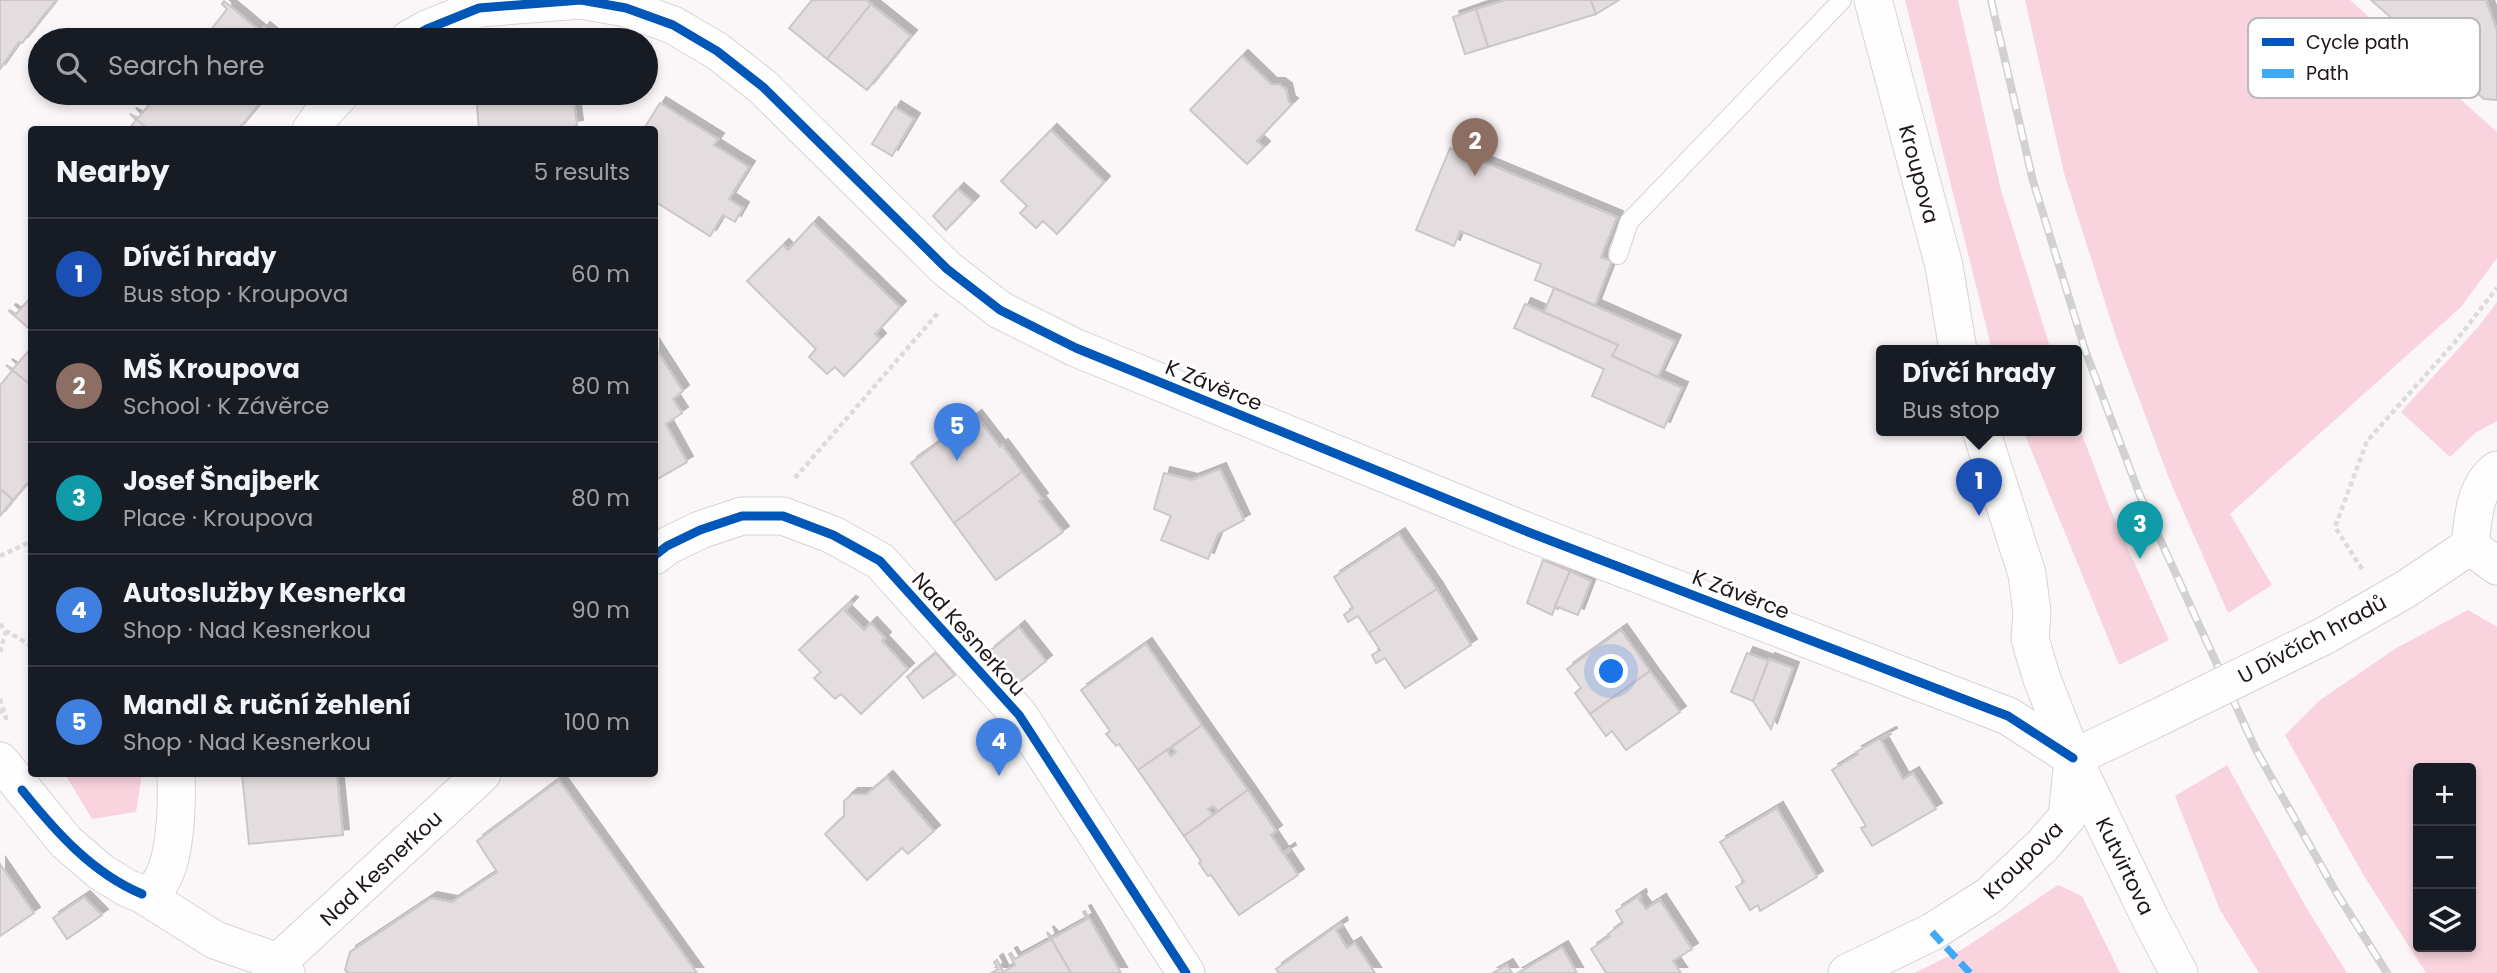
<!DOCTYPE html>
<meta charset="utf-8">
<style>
:root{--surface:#171b24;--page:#20242c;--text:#f1f3f6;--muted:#9ea1a6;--line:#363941;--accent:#6c6567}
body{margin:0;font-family:Poppins,sans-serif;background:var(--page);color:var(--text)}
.controls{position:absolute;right:21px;bottom:21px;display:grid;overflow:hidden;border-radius:7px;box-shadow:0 4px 10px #0003}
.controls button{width:63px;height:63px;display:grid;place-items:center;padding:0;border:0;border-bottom:2px solid var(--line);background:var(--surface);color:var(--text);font:35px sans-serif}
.you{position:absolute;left:1612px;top:672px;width:24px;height:24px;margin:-18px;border:5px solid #fff;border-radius:50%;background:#1a73e8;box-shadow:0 0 0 10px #1a73e833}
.badge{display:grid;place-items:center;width:46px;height:46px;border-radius:50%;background:var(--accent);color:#fff;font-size:23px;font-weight:700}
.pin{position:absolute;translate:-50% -58px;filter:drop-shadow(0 2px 4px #0008)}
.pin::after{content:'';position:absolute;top:37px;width:24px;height:21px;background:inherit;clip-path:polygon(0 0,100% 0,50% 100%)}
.popup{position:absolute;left:1876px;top:345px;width:206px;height:91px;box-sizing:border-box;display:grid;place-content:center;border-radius:7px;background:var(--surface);filter:drop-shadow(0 2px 5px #0005);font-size:23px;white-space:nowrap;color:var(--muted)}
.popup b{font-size:26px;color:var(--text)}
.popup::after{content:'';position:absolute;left:50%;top:100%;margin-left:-14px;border:14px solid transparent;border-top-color:var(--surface)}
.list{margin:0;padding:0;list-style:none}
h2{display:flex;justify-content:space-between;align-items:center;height:91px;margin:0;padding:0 28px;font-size:30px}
h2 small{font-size:23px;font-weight:400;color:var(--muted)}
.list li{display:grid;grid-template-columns:46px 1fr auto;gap:21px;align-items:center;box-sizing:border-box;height:112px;padding:0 28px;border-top:2px solid var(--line)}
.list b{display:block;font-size:26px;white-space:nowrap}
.list p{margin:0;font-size:23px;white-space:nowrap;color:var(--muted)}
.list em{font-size:23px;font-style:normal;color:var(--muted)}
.icon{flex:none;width:38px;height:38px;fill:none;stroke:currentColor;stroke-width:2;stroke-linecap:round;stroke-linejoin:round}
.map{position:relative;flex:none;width:2497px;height:973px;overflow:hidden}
.search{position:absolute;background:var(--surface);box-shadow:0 4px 10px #0003;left:28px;top:28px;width:630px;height:77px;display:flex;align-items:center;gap:18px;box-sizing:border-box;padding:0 24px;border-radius:38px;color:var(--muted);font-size:26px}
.panel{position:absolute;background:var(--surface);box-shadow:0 4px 10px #0003;left:28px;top:126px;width:630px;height:651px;border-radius:7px}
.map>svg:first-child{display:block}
</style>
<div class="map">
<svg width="2497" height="973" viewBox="0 0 2497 973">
<defs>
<filter id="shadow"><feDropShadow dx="6" dy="-6" stdDeviation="0" flood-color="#0004"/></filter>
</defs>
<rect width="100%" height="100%" fill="#fbf7f9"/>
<!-- green -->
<g fill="#f9d4de" fill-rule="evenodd">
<polygon points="1905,0 1958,0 2001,190 2051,350 1992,350"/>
<polygon points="2025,0 2350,0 2497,132 2497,258 2461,307 2230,514 2272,585 2228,613 2170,481 2117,340 2064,173"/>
<polygon points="2497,302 2497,421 2475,433 2450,457 2401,412 2479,326"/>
<polygon points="2077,421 2109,506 2169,640 2119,665 2023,430 2077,430"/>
<path d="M2468,610l29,17v346h-71l-62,-97 -79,-141 35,-35 78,-53zM2418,768h53v179h-53z"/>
<polygon points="2227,765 2307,909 2347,973 2259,973 2220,910 2175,796"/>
<polygon points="65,774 142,774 136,812 92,819"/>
<polygon points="2058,885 2082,896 2120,973 1915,973 1963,949"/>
</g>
<!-- building -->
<g fill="#e4dddf" stroke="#cdc6c9" stroke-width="2" filter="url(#shadow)">
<polygon points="0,0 56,0 22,43 19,42 0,69"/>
<polygon points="812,0 866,0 871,4 827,59 789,28"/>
<polygon points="1506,0 1591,0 1596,14 1488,47 1476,9"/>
<polygon points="1591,0 1619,0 1596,14"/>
<polygon points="2371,0 2486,0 2497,31 2497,100 2484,99"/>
<polygon points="224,1 261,32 264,28 275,37 273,40 202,40 196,35 203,40 227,9 222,4"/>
<polygon points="871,4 911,36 867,90 827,59"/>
<polygon points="1476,9 1488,47 1465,54 1453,17"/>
<polygon points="1242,56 1271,84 1279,84 1286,89 1289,102 1292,104 1257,141 1264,147 1247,164 1190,110"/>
<polygon points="159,93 263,93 266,96 238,130 149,130 130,114 138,118"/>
<polygon points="476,93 573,93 577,126 555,130 479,130"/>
<polygon points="660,103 718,139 714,145 749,167 729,199 743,208 735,222 723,215 710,236 654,201 654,130 643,130"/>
<polygon points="895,107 914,119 892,156 872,144"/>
<polygon points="130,114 149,130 128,130 136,120"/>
<polygon points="1051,130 1104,182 1057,234 1043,221 1036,228 1020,213 1027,206 1001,181"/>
<polygon points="1450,148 1617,217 1601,257 1612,261 1595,305 1535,280 1541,264 1460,231 1454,246 1416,230"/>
<polygon points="958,189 973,202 946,230 933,216"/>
<polygon points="813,223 900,307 875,334 880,339 844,376 835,367 827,374 809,357 816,349 747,281 783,245 788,250"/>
<polygon points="1554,288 1675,341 1658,377 1612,356 1618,345 1544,312"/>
<polygon points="32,296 32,331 9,311 10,310 16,314"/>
<polygon points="1525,304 1618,345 1612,356 1682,388 1664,428 1592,396 1604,369 1514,328"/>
<polygon points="654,346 683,391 673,399 682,413 666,424 687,462 654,481"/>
<polygon points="32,347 32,386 6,365 13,369"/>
<polygon points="6,365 32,386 32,478 13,500 0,489 0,385 12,371"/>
<polygon points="976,416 1000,447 1002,445 1022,472 954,523 911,463"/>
<polygon points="1220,469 1244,520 1218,534 1208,559 1161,540 1171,516 1154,509 1164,473 1192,480"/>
<polygon points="1022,472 1042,499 1039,501 1063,532 996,580 954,523"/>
<polygon points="0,489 13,500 0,516"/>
<polygon points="1399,534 1437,589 1369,633 1358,616 1348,622 1344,615 1353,608 1334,577"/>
<polygon points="1543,560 1570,571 1552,615 1527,603"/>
<polygon points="1570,571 1591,581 1578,615 1555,606"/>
<polygon points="1437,589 1471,645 1405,688 1385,658 1376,663 1372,655 1380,650 1369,633"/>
<polygon points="850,602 852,603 845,611 864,630 871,623 885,638 882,641 908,669 861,714 841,694 835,699 814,678 821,672 799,650"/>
<polygon points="1019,627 1046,661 1015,686 989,652"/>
<polygon points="1621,630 1650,671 1590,714 1575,693 1581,688 1567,669"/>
<polygon points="1146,644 1202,725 1138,770 1119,744 1116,746 1106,734 1110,731 1081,690"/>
<polygon points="936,653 955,675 923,698 907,677"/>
<polygon points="1747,653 1769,661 1753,701 1731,692"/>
<polygon points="1769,659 1793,668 1771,729 1753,701"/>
<polygon points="1650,671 1680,712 1626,750 1612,731 1606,736 1590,714"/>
<polygon points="1202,725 1248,790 1218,811 1213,806 1208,809 1213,815 1184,836 1138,770 1167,750 1171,756 1176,752 1172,747"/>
<polygon points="1890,733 1891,734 1881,740 1903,779 1913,773 1936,809 1872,846 1861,828 1866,826 1832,770 1858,754 1856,752"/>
<polygon points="242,774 337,774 343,835 249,844"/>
<polygon points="887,777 934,831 908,854 902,848 867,880 825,834 844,816 844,801 852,794 867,794"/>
<polygon points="559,780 697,973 348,973 345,970 350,952 431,898 452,902 497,872 477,841"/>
<polygon points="1248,790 1276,831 1271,835 1283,853 1289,849 1290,851 1284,854 1298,875 1239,915 1211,875 1208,876 1199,863 1201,861 1184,836"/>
<polygon points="1777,808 1817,877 1760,911 1758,905 1750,910 1736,887 1744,882 1720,842"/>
<polygon points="0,864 34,913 0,936"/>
<polygon points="1640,895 1641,898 1639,899 1646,909 1660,900 1692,949 1673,961 1681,973 1606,973 1591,949 1610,936 1608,934 1623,923 1616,911"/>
<polygon points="84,897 102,915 67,939 53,918"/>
<polygon points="1085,911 1121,973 1071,973 1047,932 1053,938 1087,919 1083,912"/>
<polygon points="1341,923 1342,926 1336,930 1347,948 1355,943 1375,973 1279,973 1276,969"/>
<polygon points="1047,932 1071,973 991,973 998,969 994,962 997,960 1003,972 1015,965 1009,954 1011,953 1015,959 1050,940"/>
<polygon points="1562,947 1577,973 1518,973"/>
<polygon points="1507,965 1512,973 1493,973"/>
</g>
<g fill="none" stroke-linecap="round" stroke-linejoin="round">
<!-- service casing -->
<g stroke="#d9d2d4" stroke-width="20">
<polyline id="service" points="1618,255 1629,222 1842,0"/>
</g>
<!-- minor casing -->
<g stroke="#d9d2d4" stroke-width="39">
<g id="minor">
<polyline points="1873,0 1944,266 1958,350"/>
<polyline points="408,40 427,29 479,8 581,0 626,8 673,25 717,51 763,87 947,269 1000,310 1076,348 1528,532 2008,716 2073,758"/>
<polyline points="311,130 322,114 341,93"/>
<polyline points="1981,430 2027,574 2032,612 2030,639 2042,679 2073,758 2151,920 2179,973"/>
<path d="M2470,546c3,-27 4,-59 27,-76"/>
<polyline points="2470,546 2497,566"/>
<polyline points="654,556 667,546 700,530 742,516 783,516 833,535 880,561 1019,715 1186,973"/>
<polyline points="2324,636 2406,589 2470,546"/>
<polyline points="2073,758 2153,720"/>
<polyline points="0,761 66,842 101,872 127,888 142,894 215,940 278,962 286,973"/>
<path d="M142,894c4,-1 8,-1 11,-4 24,-16 24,-90 23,-116"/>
<polyline points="277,973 278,962 482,774"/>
<polyline points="1847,973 1932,932 1990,895 2042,846 2067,817 2073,759"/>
</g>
</g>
<!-- path -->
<g stroke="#dcdada" stroke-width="4.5" stroke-dasharray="5 3.5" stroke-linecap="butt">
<polyline points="795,478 938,313"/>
<polyline points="0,556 32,541"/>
<polyline points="2362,569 2335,527 2367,441 2455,342 2497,288"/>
<polyline points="0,624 6,631 32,646"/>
<polyline points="0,652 6,631"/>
<polyline points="0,699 6,718 0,709"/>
</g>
<!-- service -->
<use href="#service" stroke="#fefefe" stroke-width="18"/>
<!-- minor -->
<use href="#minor" stroke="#fefefe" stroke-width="37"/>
<!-- rail casing -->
<g stroke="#d2d1d1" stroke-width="8">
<polyline id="rail" points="1991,0 2033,181 2085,350 2139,493 2256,750 2336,892 2387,973"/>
</g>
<!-- rail -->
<use href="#rail" stroke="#fff" stroke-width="5" stroke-dasharray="16" stroke-linecap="butt"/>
<!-- minor-bridge casing -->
<g stroke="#d9d2d4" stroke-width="39" stroke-linecap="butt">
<polyline id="minor-bridge" points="2153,720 2324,636"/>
</g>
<!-- minor-bridge -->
<use href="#minor-bridge" stroke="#fefefe" stroke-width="37"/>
<!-- quiet -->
<polyline stroke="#3fa9f5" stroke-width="7" stroke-dasharray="14 7" stroke-linecap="butt" points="1932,932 1970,973"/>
<!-- cycleway casing -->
<g stroke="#fff" stroke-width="13">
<g id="cycleway">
<polyline points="408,40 427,29 479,8 581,0 626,8 673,25 717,51 763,87 947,269 1000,310 1076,348 1528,532 2008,716 2073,758"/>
<polyline points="654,556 667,546 700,530 742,516 783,516 833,535 880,561 1019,715 1186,973"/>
<path d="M22,790c34,42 70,83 120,104"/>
</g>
</g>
<!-- cycleway -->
<use href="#cycleway" stroke="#0057b8" stroke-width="9"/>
</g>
<g text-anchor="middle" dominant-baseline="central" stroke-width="5" stroke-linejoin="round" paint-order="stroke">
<!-- street labels -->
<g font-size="21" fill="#1f1618" stroke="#fff">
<text transform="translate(1919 174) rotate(75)">Kroupova</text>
<text transform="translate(1214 385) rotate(22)">K Závěrce</text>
<text transform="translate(1741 594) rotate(21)">K Závěrce</text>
<text transform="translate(969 634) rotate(48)">Nad Kesnerkou</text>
<text transform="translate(2312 639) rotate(-28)">U Dívčích hradů</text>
<text transform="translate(2023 860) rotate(-44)">Kroupova</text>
<text transform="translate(2125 866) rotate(64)">Kutvirtova</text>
<text transform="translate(381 868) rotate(-43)">Nad Kesnerkou</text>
</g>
</g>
<!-- legend -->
<rect x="2248" y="18" width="232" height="80" rx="10" fill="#fff" stroke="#bcb9ba" stroke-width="2"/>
<rect x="2262" y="38" width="32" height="8" fill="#0057b8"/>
<rect x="2262" y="69" width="32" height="9" fill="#3fa9f5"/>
<g font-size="19" fill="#1f1618">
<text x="2306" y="49">Cycle path</text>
<text x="2306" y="80">Path</text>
</g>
</svg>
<div class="controls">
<button>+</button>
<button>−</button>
<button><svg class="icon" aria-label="layers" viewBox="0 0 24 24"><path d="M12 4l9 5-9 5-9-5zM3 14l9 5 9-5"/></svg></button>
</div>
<div class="you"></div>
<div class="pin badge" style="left:1979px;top:516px;background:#1a4fb4">1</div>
<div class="popup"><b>Dívčí hrady</b>Bus stop</div>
<div class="pin badge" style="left:1475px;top:176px;background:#8d6e63">2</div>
<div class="pin badge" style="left:2140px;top:559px;background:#0f9aa8">3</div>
<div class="pin badge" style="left:999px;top:776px;background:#3f7fe0">4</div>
<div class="pin badge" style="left:957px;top:461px;background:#3f7fe0">5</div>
<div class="search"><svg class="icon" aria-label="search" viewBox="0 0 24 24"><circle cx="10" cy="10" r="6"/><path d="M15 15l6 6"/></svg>Search here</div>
<section class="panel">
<h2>Nearby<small>5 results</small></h2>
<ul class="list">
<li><span class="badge" style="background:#1a4fb4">1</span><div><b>Dívčí hrady</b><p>Bus stop · Kroupova</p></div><em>60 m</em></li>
<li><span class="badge" style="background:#8d6e63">2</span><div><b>MŠ Kroupova</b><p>School · K Závěrce</p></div><em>80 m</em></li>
<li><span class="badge" style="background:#0f9aa8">3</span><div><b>Josef Šnajberk</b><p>Place · Kroupova</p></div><em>80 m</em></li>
<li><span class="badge" style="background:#3f7fe0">4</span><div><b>Autoslužby Kesnerka</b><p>Shop · Nad Kesnerkou</p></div><em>90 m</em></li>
<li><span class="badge" style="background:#3f7fe0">5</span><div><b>Mandl &amp; ruční žehlení</b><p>Shop · Nad Kesnerkou</p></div><em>100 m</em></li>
</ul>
</section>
</div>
